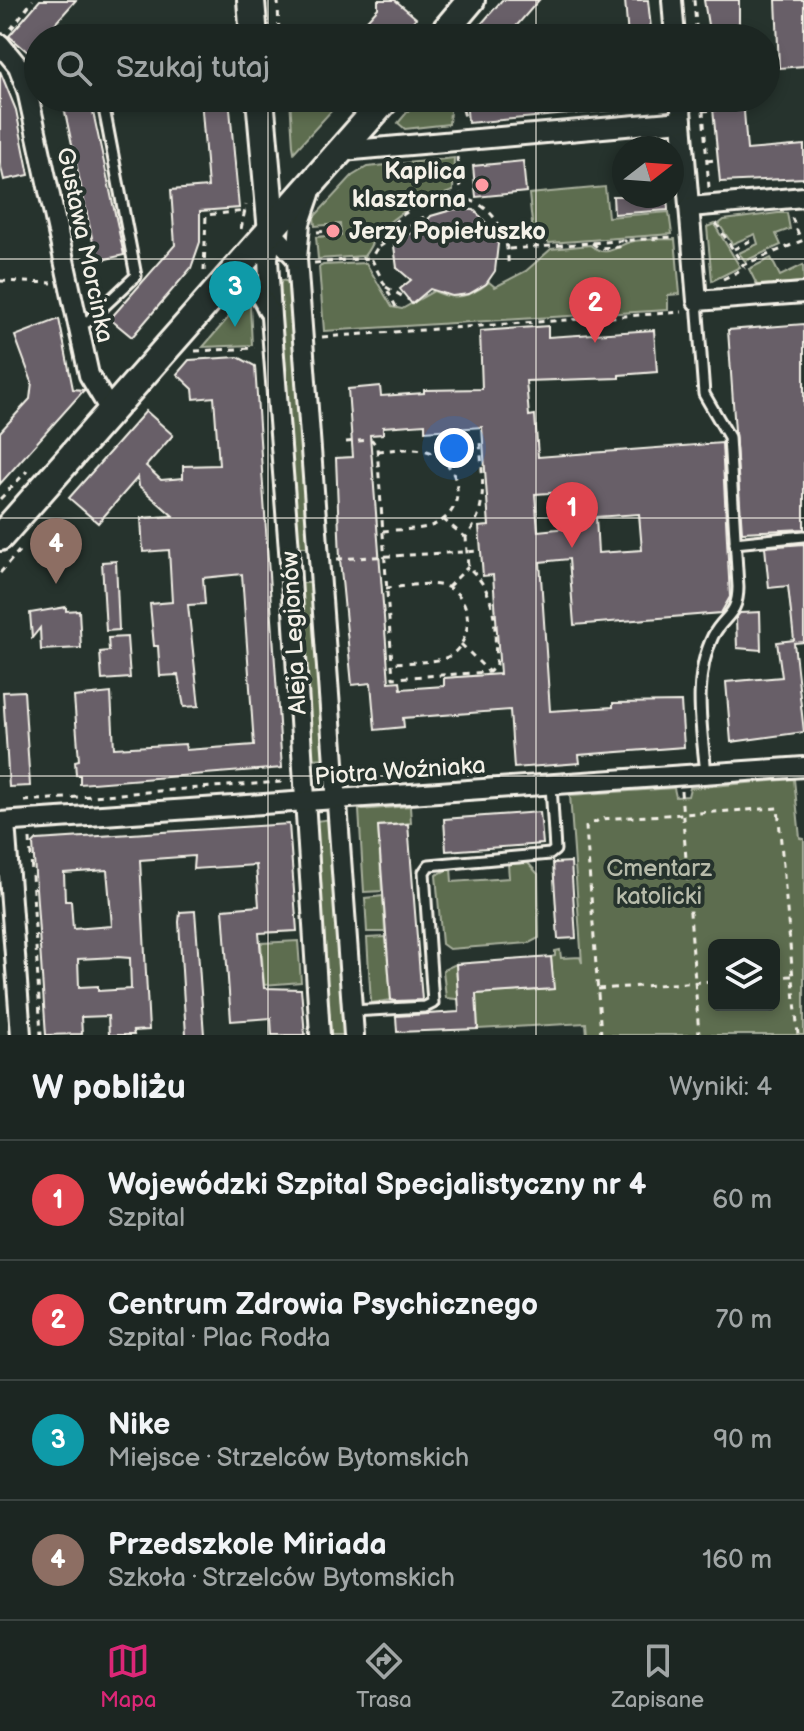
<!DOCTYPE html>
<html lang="pl">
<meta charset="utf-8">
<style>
:root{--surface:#1c2622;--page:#29322f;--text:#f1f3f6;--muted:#a0a5a5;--line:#3a4340;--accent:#db2777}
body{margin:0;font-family:"Balsamiq Sans",sans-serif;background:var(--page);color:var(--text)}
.controls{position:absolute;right:24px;bottom:24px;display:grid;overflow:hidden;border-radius:12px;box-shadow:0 4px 12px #0003}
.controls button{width:72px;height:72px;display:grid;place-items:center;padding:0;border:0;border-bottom:2px solid var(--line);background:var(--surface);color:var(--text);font:40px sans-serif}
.compass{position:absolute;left:612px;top:136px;width:72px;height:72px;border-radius:50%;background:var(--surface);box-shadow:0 4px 12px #0003;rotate:73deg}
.you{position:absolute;left:454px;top:448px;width:28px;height:28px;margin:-20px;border:6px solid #fff;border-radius:50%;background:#1a73e8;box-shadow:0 0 0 12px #1a73e833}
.badge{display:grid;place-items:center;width:52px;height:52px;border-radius:50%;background:var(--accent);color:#fff;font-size:26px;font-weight:700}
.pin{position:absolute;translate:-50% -66px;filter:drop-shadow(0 2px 4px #0008)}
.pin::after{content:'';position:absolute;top:42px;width:28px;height:24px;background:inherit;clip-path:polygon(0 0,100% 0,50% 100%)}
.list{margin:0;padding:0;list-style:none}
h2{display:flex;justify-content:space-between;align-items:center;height:104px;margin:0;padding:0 32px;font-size:34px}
h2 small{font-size:26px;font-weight:400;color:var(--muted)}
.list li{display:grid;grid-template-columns:52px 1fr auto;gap:24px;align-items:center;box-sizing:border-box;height:120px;padding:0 32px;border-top:2px solid var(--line)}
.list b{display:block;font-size:30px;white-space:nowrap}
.list p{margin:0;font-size:26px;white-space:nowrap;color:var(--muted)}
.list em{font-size:26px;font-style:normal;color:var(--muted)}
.icon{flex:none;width:44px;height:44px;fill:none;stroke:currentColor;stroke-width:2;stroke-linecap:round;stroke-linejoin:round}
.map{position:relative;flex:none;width:804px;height:1035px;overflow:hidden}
.search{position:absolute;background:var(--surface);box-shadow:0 4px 12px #0003;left:24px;right:24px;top:24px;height:88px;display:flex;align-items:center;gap:20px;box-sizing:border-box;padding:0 28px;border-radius:44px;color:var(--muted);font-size:30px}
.sheet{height:584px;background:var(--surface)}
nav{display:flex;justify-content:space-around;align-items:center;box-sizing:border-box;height:112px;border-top:2px solid var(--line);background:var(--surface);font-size:22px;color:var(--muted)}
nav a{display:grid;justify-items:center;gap:4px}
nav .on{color:var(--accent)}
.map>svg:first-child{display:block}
</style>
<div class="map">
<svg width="804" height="1035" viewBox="0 0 804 1035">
<rect width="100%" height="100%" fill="#26332d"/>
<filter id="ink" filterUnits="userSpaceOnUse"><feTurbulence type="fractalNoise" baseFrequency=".0125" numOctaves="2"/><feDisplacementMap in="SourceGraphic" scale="16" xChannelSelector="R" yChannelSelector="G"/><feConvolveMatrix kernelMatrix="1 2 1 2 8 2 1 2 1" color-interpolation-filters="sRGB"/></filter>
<g filter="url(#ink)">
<!-- green -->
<g fill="#5d6d4f" stroke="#a8af9c" stroke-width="2" fill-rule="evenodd">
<polygon points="290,98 343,98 294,152 293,146"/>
<polygon points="419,98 451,98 449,124 405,129 398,123"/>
<path d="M454,158l-1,33c-29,10 -55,18 -75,43 -6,7 -8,15 -14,22l-46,3 -2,-22 25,-2 -1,-11 -25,2 -1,-9 38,-41 15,-9z"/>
<polygon points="605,187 608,217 669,212 672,234 549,243 533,233 529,194"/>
<polygon points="778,213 787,213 790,229 776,234 781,245 745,261 739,253 758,244 755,234 732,244 719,224 724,220"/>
<polygon points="714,224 740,267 712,281 707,227"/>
<path d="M675,239l5,55 -12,1v15l-344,21 -5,-64 4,-2 43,-2 26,44 10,2 32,-18c20,10 38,6 55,-9l6,5 31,-16 25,-22 39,-4c18,14 25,1 40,-3 14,-4 31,-2 45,-3z"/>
<polygon points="771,258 780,276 803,265 804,282 757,285 749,269"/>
<polygon points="282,280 292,283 312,547 296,547 278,289"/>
<polygon points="241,303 250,305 252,345 203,347"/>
<polygon points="298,583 314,583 327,758 311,759"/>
<path d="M794,779l6,59 4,1v196h-217l-1,-12 -108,6 -2,-28 -30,-3 -3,-28 13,-6 2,31 95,-6 -2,-32 4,-1v-5l5,-1 1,8 19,-1 2,6 -12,-168 104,-7 2,9 12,-1 2,-8zM714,945h60v60h-60z"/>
<polygon points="410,806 411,823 378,826 382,891 364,892 359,810"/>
<polygon points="331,819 347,1035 331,1035 315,821"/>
<polygon points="528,863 538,874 539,938 529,943 449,949 442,944 436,875 451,868 452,882 509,878 508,864"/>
<polygon points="383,896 385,932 367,932 365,898"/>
<polygon points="386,937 391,1000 371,1003 367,938"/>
<polygon points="298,941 301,982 264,985 261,943"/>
</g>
<!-- building -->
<g fill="#675f67" stroke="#f4f1e8" stroke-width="2" fill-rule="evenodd">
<polygon points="40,0 76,0 29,53 9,36"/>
<polygon points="378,0 395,0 416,18 398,38 351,38 378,8"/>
<polygon points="502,0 539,0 506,38 469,38"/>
<polygon points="625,0 648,0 652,38 628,38"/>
<polygon points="704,0 739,0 739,38 710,38"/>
<polygon points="776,0 804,0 804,66 779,68"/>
<polygon points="0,71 16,110 29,175 4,180 0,163"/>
<polygon points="62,98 90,98 124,255 97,261"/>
<polygon points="201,98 229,98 239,208 200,211 200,242 191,268 132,337 110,319 175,245 171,190 208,187"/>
<polygon points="466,98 634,98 634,108 468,123"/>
<polygon points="712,98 743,98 747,150 804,145 804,178 720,182"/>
<polygon points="523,161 526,192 476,197 473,166"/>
<polygon points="613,196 667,196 668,210 614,214"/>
<polygon points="455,209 474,210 489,226 498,244 495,271 486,284 469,294 452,296 430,289 412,304 400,289 411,280 397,268 394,246 401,237 418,231 431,216"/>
<polygon points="59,319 73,389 84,390 0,484 0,432 30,399 32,382 15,336"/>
<polygon points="804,324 804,529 742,532 728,330"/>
<path d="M548,326v11l106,-7 3,42 -38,3v3l-93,3 3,35 6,-1 3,42 184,-14 8,154 -9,16 -147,12 -5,-66 -29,3 10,149 63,-4v-4l68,-1 3,45 -105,8 1,8 -66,5 -4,-58 -107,8 1,9 -29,3 -4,-47 -19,2 -12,-126 -4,-101 17,-1 -5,-68 32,-3 1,10 43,-3v-3l58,-1 -2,-58zM425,424v7l57,-4 7,99 -10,1 4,49 10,-1 7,99 -56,4v8l-43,3 -1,-8 -11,1 -19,-247 13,-1v-7zM564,492l3,36 -29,3 -3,-37zM639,514l3,36 -44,3 -2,-36z"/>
<polygon points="238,357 255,366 282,768 80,784 80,775 76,775 75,761 79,760 74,697 111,693 114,748 185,744 186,750 254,745 242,574 203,578 205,604 188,605 199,706 184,707 178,675 160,676 158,646 154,646 150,604 172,602 169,550 143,552 141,518 173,516 139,486 138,477 98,523 69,498 146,411 173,435 146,466 161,480 183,478 183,466 219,465 214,397 194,399 193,389 177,374 189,360"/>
<polygon points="804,544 804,642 794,643 804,732 731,742 726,682 782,677 777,642 794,640 788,586 769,588 765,547"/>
<polygon points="116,561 119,630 106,631 102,562"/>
<polygon points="66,607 66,611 79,610 81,648 41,650 40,628 32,638 30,613"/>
<polygon points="760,612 761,650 737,648 736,618 740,613"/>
<polygon points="127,637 130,678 102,680 100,652 109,651 108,638"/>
<polygon points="24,691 30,786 9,787 3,692"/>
<polygon points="540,812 543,844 446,851 444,819"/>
<path d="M289,824l8,107 -38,2 5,55 37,1 4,46h-33l-1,-17 -40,3 -8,-112 36,-3 -3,-41 -63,4 1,-13 -54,4 9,170 -16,1 1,4h-25l-1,-19 -27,1 1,17 -36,1 -13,-191 4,-4zM107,870l5,56 -39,3 -2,-28h-6l-1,-28zM117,957l13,1 1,31 -33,2v-5l-19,1 -1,-28z"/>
<polygon points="408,824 422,1000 395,1001 391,1000 378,826"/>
<polygon points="571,862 576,938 558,939 553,863"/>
<polygon points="195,911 199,964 204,1035 186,1035 179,922 180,912"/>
<polygon points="551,957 554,989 476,994 478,1029 397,1032 396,1016 459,1012 456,964"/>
</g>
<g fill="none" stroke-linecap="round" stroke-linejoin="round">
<!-- lane casing -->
<g stroke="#f4f1e8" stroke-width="15">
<g id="lane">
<polyline points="18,66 38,60"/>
<path d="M697,301l7,93 25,43 9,150c0,29 -14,28 -25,49 -21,42 -11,93 -7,138"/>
<polyline points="78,324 87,322 136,276 102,98"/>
<polyline points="735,543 804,536"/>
<polyline points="352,1011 425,1007 433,1003 424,872 429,865 550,854 555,850 551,785"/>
</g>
</g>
<!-- street casing -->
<g stroke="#f4f1e8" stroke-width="24">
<g id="street">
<polyline points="672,0 675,38"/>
<polyline points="0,44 18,66 27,90 89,375 111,412"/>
<polyline points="680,98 697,301 804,293"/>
<polyline points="342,151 682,121"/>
<polyline points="310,194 300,223 297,259 354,1035"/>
<polyline points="690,207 804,197"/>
<polyline points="297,259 272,232 268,258 271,317 290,563 320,1035"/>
<path d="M227,281c23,-4 33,11 41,29"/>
<polyline points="0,822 804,767"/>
<polyline points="5,822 21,1035"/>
</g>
</g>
<!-- secondary casing -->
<g stroke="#f4f1e8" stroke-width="32">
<g id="secondary">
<polyline points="251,0 254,38"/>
<polyline points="439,38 471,0"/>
<polyline points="260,98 272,232"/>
<polyline points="0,537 387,98"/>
</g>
</g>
<!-- path -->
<g stroke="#f4f1e8" stroke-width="3" stroke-dasharray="6 6" stroke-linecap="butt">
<polyline points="278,0 279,38"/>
<polyline points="694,0 697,38"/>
<polyline points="11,29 33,0"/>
<polyline points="410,38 419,27"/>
<polyline points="460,98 466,121"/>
<polyline points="702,98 709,188"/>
<polyline points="703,111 716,110"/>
<polyline points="457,157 461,197"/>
<polyline points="707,161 716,160"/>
<polyline points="792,218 801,240"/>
<polyline points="716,223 743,265 804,240"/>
<polyline points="241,229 246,205"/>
<polyline points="317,232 329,231"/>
<polyline points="592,243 599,248 619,247 626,240"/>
<polyline points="379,247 424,217 423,207"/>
<polyline points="509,249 673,237"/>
<polyline points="734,249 752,240"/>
<polyline points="314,263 370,258"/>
<polyline points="204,271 206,215 246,211"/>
<polyline points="723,279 745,268"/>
<polyline points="0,281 52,283"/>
<polyline points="386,287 409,300"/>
<path d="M396,307l-25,-49c10,-16 18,-33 33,-44 52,-37 107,-10 104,54"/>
<polyline points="322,337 682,312"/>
<polyline points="195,351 255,348"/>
<path d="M346,442l26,-2 5,7 16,231 96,-6 7,-6c-2,-39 4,-70 -28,-99l-2,-30c23,-28 16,-60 14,-95"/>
<path d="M378,451c16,-1 34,-4 49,0 32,9 43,55 11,72 -15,8 -38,6 -55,8"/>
<polyline points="0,499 27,471"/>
<polyline points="443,519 465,537"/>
<polyline points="337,559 481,551"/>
<polyline points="0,573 19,551"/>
<polyline points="448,587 468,567"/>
<path d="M386,588c19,-1 46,-8 63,0 28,13 23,63 -7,71 -15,4 -34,3 -50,4"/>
<polyline points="461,644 489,672"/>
<polyline points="681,791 699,1035"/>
<polyline points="24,801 281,782 286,779"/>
<polyline points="30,839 41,1035"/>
<polyline points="774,977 793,976"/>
<polyline points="598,989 714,981"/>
<polyline points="601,1035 586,827 601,819 778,808 798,1035"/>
</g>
<!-- lane -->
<use href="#lane" stroke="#26332d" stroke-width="9"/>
<!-- street -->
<use href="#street" stroke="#26332d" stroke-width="18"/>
<!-- secondary -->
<use href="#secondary" stroke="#26332d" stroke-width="26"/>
</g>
</g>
<!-- grid -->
<path fill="none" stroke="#f4f1e8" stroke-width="2" stroke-opacity="0.55" d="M268,0v38M536,0v38M268,98v937M536,98v937M0,259h804M0,518h804M0,776h804"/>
<!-- markers -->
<g fill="#ff9aa2" stroke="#26332d" stroke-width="3">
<circle cx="482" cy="185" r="8"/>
<circle cx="333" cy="231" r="8"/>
</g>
<g text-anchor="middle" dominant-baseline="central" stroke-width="8" stroke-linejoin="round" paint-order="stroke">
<!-- poi labels -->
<g font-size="24" font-weight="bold" fill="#f4f1e8" stroke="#26332d" text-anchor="end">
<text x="466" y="171">Kaplica<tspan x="466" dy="28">klasztorna</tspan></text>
<text x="349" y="231" text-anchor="start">Jerzy Popiełuszko</text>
</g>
<!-- street labels -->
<g font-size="24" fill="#f4f1e8" stroke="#26332d">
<text transform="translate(85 245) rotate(78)">Gustawa Morcinka</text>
<text transform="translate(294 633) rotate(-93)">Aleja Legionów</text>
<text transform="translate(400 771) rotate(-4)">Piotra Woźniaka</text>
</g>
<!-- park labels -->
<g font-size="24" fill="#b8bcab" stroke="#26332d">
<text x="659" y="868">Cmentarz<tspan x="659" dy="28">katolicki</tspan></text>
</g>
</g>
</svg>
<div class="controls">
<button><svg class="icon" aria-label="layers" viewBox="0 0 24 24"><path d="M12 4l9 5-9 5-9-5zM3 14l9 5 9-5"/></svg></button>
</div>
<svg class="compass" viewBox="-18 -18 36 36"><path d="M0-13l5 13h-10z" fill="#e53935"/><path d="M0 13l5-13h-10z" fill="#a0a5a5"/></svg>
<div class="you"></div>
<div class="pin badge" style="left:572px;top:548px;background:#e0444e">1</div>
<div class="pin badge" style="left:595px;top:343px;background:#e0444e">2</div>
<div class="pin badge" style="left:235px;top:327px;background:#0f9aa8">3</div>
<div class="pin badge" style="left:56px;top:584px;background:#8d6e63">4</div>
<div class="search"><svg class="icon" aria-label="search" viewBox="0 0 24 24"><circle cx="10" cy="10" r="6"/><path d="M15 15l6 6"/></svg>Szukaj tutaj</div>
</div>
<section class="sheet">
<h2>W pobliżu<small>Wyniki: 4</small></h2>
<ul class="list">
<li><span class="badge" style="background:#e0444e">1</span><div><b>Wojewódzki Szpital Specjalistyczny nr 4</b><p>Szpital</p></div><em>60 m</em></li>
<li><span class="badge" style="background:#e0444e">2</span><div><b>Centrum Zdrowia Psychicznego</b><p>Szpital · Plac Rodła</p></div><em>70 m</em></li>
<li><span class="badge" style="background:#0f9aa8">3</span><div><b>Nike</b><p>Miejsce · Strzelców Bytomskich</p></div><em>90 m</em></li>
<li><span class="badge" style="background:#8d6e63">4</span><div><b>Przedszkole Miriada</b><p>Szkoła · Strzelców Bytomskich</p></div><em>160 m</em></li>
</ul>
</section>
<nav>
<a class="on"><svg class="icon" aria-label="map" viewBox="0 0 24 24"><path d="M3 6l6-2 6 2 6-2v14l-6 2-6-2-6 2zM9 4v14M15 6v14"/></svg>Mapa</a>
<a><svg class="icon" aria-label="directions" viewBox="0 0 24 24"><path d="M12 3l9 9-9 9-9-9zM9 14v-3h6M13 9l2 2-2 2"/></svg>Trasa</a>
<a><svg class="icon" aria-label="saved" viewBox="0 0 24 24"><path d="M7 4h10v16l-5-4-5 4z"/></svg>Zapisane</a>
</nav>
